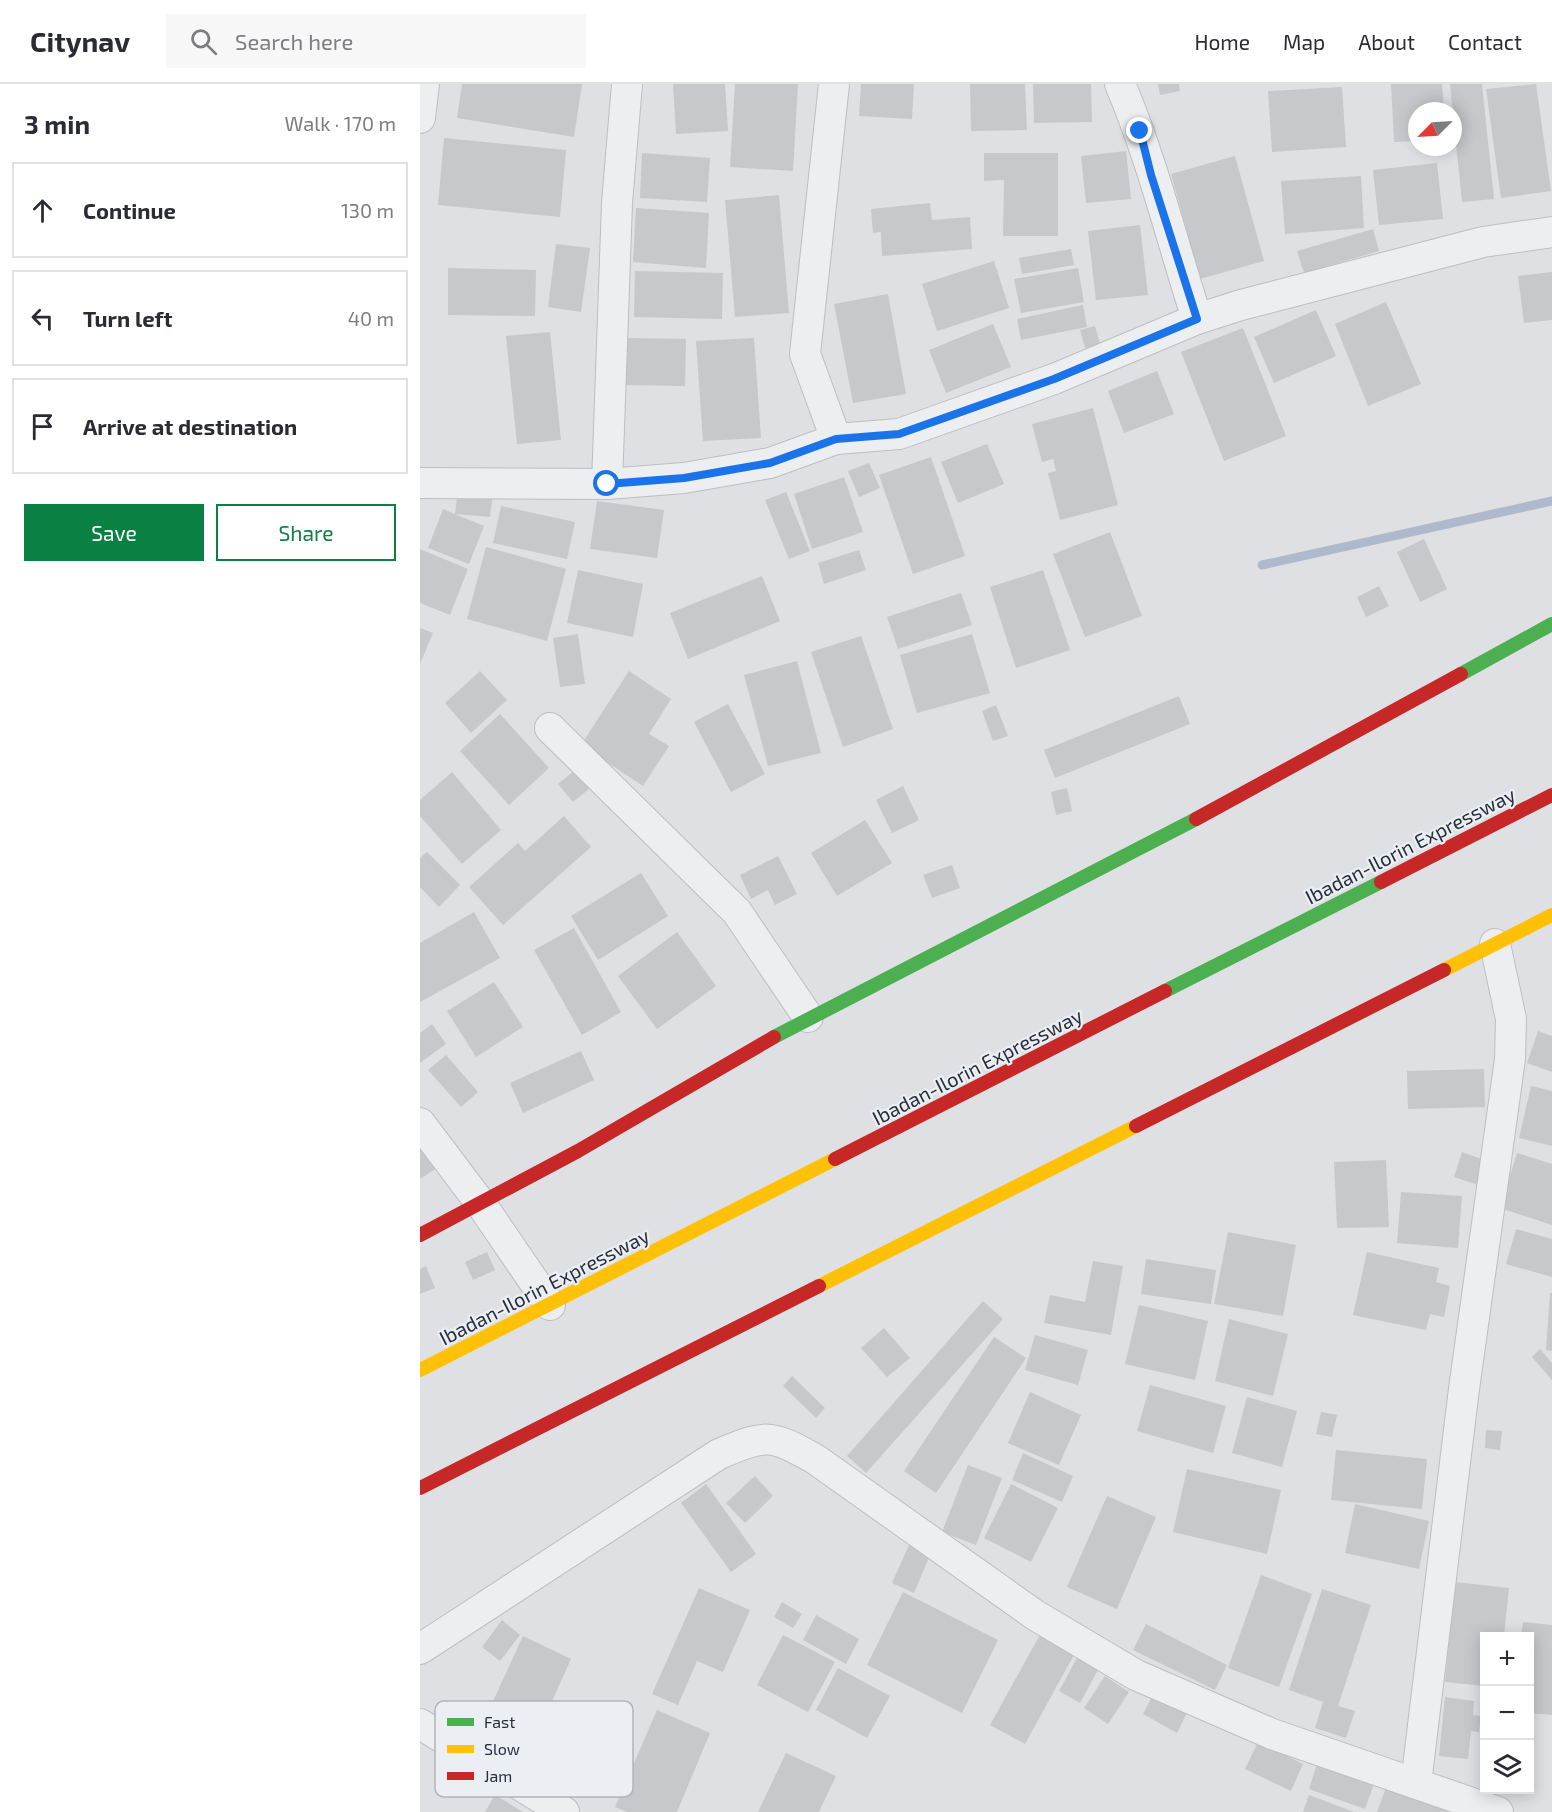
<!DOCTYPE html>
<meta charset="utf-8">
<style>
:root{--surface:#fff;--page:#f7f7f7;--text:#2b2b33;--muted:#7c7c81;--line:#e1e1e2;--accent:#0b8043}
body{margin:0;font-family:"Exo 2",sans-serif;background:var(--page);color:var(--text)}
.controls{position:absolute;right:18px;bottom:18px;display:grid;overflow:hidden;border-radius:0px;box-shadow:0 3px 15px #0003}
.controls button{width:54px;height:54px;display:grid;place-items:center;padding:0;border:0;border-bottom:2px solid var(--line);background:var(--surface);color:var(--text);font:30px sans-serif}
.compass{position:absolute;left:988px;top:18px;width:54px;height:54px;border-radius:50%;background:var(--surface);box-shadow:0 3px 15px #0003;rotate:246deg}
.stop{position:absolute;width:18px;height:18px;margin:-14px;border:4px solid #1a73e8;border-radius:50%;background:#fff}
.stop.end{background:#1a73e8;border-color:#fff;box-shadow:0 2px 6px #0008}
.list{margin:0;padding:0;list-style:none}
h2{display:flex;justify-content:space-between;align-items:center;height:78px;margin:0;padding:0 24px;font-size:26px}
h2 small{font-size:20px;font-weight:400;color:var(--muted)}
.list li{display:grid;grid-template-columns:39px 1fr auto;gap:18px;align-items:center;box-sizing:border-box;height:96px;margin:0 12px 12px;padding:0 12px;border:2px solid var(--line);border-radius:0px}
.list b{display:block;font-size:22px;white-space:nowrap}
.list em{font-size:20px;font-style:normal;color:var(--muted)}
.actions{display:flex;gap:12px;padding:18px 24px}
.actions a{flex:1;padding:14px 0;border:2px solid var(--accent);border-radius:0px;text-align:center;font-size:21px;color:var(--accent)}
.actions .main{background:var(--accent);color:#fff}
.icon{flex:none;width:33px;height:33px;fill:none;stroke:currentColor;stroke-width:2;stroke-linecap:round;stroke-linejoin:round}
.map{position:relative;flex:none;width:1132px;height:1728px;overflow:hidden}
header{display:flex;align-items:center;gap:36px;box-sizing:border-box;height:84px;padding:0 30px;background:var(--surface);border-bottom:2px solid var(--line)}
header strong{font-size:28px}
nav{display:flex;gap:33px;margin-inline-start:auto;font-size:21px}
.search{width:420px;height:54px;background:var(--page);display:flex;align-items:center;gap:15px;box-sizing:border-box;padding:0 21px;border-radius:0px;color:var(--muted);font-size:22px}
main{display:flex}
aside{flex:1;background:var(--surface)}
.map>svg:first-child{display:block}
</style>
<header>
<strong>Citynav</strong>
<div class="search"><svg class="icon" aria-label="search" viewBox="0 0 24 24"><circle cx="10" cy="10" r="6"/><path d="M15 15l6 6"/></svg>Search here</div>
<nav><a>Home</a><a>Map</a><a>About</a><a>Contact</a></nav>
</header>
<main>
<aside>
<h2>3 min<small>Walk · 170 m</small></h2>
<ul class="list">
<li><svg class="icon" aria-label="ahead" viewBox="0 0 24 24"><path d="M12 20V5M6 11l6-6 6 6"/></svg><div><b>Continue</b></div><em>130 m</em></li>
<li><svg class="icon" aria-label="left" viewBox="0 0 24 24"><path d="M17 20v-9H6M10 6l-5 5 5 5"/></svg><div><b>Turn left</b></div><em>40 m</em></li>
<li><svg class="icon" aria-label="arrive" viewBox="0 0 24 24"><path d="M6 21V4h12l-3 4 3 4H6"/></svg><div><b>Arrive at destination</b></div></li>
</ul>
<div class="actions"><a class="main">Save</a><a>Share</a></div>
</aside>
<div class="map">
<svg width="1132" height="1728" viewBox="0 0 1132 1728">
<rect width="100%" height="100%" fill="#dee0e3"/>
<g fill="none" stroke-linecap="round" stroke-linejoin="round">
<!-- stream -->
<polyline stroke="#aebacc" stroke-width="9" points="842,481 1132,417"/>
</g>
<!-- building -->
<g fill="#c6c8cb">
<polygon points="42,0 162,0 154,53 37,34"/>
<polygon points="253,0 305,0 308,47 256,50"/>
<polygon points="315,0 378,0 373,87 310,83"/>
<polygon points="441,0 494,0 492,35 439,32"/>
<polygon points="550,0 605,0 607,46 551,47"/>
<polygon points="613,0 671,0 672,38 614,39"/>
<polygon points="738,0 759,0 760,7 740,11"/>
<polygon points="971,0 1022,0 1024,27 997,27 997,57 974,58"/>
<polygon points="1030,0 1062,0 1074,115 1042,118"/>
<polygon points="1116,0 1131,107 1081,114 1066,5"/>
<polygon points="922,3 926,63 852,68 848,7"/>
<polygon points="24,54 146,66 140,133 18,121"/>
<polygon points="706,67 711,115 666,119 661,72"/>
<polygon points="222,69 290,74 287,118 220,114"/>
<polygon points="564,69 638,69 638,152 583,152 584,96 564,97"/>
<polygon points="815,72 844,177 780,195 751,90"/>
<polygon points="1017,79 1023,135 959,141 953,86"/>
<polygon points="941,92 944,144 865,150 861,97"/>
<polygon points="359,111 369,229 315,233 305,116"/>
<polygon points="510,119 512,136 550,133 552,165 462,172 461,148 453,149 451,125"/>
<polygon points="216,124 289,129 286,184 213,178"/>
<polygon points="720,141 728,211 676,216 668,147"/>
<polygon points="953,145 959,167 884,189 877,167"/>
<polygon points="136,160 170,164 161,228 128,223"/>
<polygon points="651,165 654,181 602,190 599,174"/>
<polygon points="574,177 589,224 517,247 502,200"/>
<polygon points="28,184 116,186 115,232 28,231"/>
<polygon points="658,184 664,218 601,229 594,195"/>
<polygon points="215,187 303,189 302,235 214,233"/>
<polygon points="1132,188 1132,236 1104,239 1098,192"/>
<polygon points="468,210 486,310 433,319 414,220"/>
<polygon points="966,218 1001,300 948,322 915,240"/>
<polygon points="663,221 667,243 601,256 597,235"/>
<polygon points="896,226 916,272 854,299 834,253"/>
<polygon points="573,240 591,283 526,309 509,266"/>
<polygon points="675,242 680,260 665,264 660,246"/>
<polygon points="823,244 866,352 804,377 761,268"/>
<polygon points="130,248 141,356 97,360 86,252"/>
<polygon points="207,254 266,255 265,302 206,301"/>
<polygon points="334,254 341,354 283,357 276,257"/>
<polygon points="737,287 754,330 704,349 688,307"/>
<polygon points="673,324 698,421 640,436 628,389 636,387 633,375 622,378 612,340"/>
<polygon points="567,360 584,400 538,419 521,378"/>
<polygon points="511,373 545,472 493,490 459,391"/>
<polygon points="449,379 460,404 439,413 428,387"/>
<polygon points="424,393 443,448 392,465 374,410"/>
<polygon points="38,405 73,409 70,433 35,430"/>
<polygon points="366,408 390,467 369,475 345,416"/>
<polygon points="177,417 244,426 237,474 170,465"/>
<polygon points="81,422 155,438 147,475 73,459"/>
<polygon points="23,425 64,442 49,480 8,464"/>
<polygon points="690,448 722,532 665,553 633,470"/>
<polygon points="1004,455 1027,505 1000,518 977,468"/>
<polygon points="66,463 146,485 127,557 47,535"/>
<polygon points="0,465 48,485 30,531 0,519"/>
<polygon points="439,466 446,486 404,500 398,479"/>
<polygon points="158,486 223,500 213,553 147,539"/>
<polygon points="623,486 650,566 596,584 570,503"/>
<polygon points="342,492 360,537 268,575 250,529"/>
<polygon points="959,502 969,522 946,533 937,513"/>
<polygon points="541,509 552,541 478,565 467,533"/>
<polygon points="0,544 13,549 0,580"/>
<polygon points="158,550 165,600 140,603 133,554"/>
<polygon points="552,550 570,609 497,629 480,571"/>
<polygon points="441,552 473,645 423,663 391,568"/>
<polygon points="377,577 401,669 348,682 324,591"/>
<polygon points="60,587 87,616 51,649 25,619"/>
<polygon points="209,587 251,615 229,650 249,662 223,702 161,661"/>
<polygon points="759,612 770,640 635,694 624,666"/>
<polygon points="308,620 345,690 311,708 274,638"/>
<polygon points="576,621 588,652 573,657 562,627"/>
<polygon points="80,630 129,684 89,721 40,667"/>
<polygon points="154,687 169,705 153,718 138,700"/>
<polygon points="32,688 81,746 42,780 0,732 0,716"/>
<polygon points="483,702 499,736 472,749 456,716"/>
<polygon points="647,704 652,727 636,731 631,708"/>
<polygon points="144,732 171,763 83,841 49,803 98,759 105,767"/>
<polygon points="445,736 472,779 417,812 391,769"/>
<polygon points="7,768 40,801 19,823 0,803 0,774"/>
<polygon points="358,772 377,810 355,821 348,806 331,815 320,791"/>
<polygon points="532,781 540,804 512,814 503,791"/>
<polygon points="221,789 248,832 178,876 151,832"/>
<polygon points="54,828 80,874 0,918 0,859"/>
<polygon points="154,844 201,928 162,951 114,866"/>
<polygon points="257,848 296,902 237,945 198,892"/>
<polygon points="74,898 103,943 56,973 27,927"/>
<polygon points="12,940 26,960 0,979 0,949"/>
<polygon points="1118,947 1132,952 1132,988 1107,979"/>
<polygon points="161,967 174,996 103,1029 90,999"/>
<polygon points="26,971 58,1008 41,1023 8,986"/>
<polygon points="1064,985 1065,1023 988,1025 987,987"/>
<polygon points="1111,1002 1132,1007 1132,1062 1099,1054"/>
<polygon points="8,1061 20,1082 0,1095 0,1065"/>
<polygon points="1042,1068 1067,1077 1058,1101 1034,1093"/>
<polygon points="1097,1069 1132,1080 1132,1141 1080,1124"/>
<polygon points="966,1076 969,1143 917,1144 914,1078"/>
<polygon points="981,1108 1042,1112 1038,1164 977,1159"/>
<polygon points="1096,1145 1132,1155 1132,1193 1086,1180"/>
<polygon points="808,1148 876,1161 863,1232 794,1220"/>
<polygon points="67,1168 75,1186 53,1196 45,1178"/>
<polygon points="947,1168 1019,1184 1016,1198 1030,1202 1024,1233 1010,1230 1006,1246 933,1231"/>
<polygon points="726,1175 796,1186 791,1220 721,1210"/>
<polygon points="673,1177 703,1182 691,1251 624,1239 630,1211 665,1218"/>
<polygon points="6,1182 15,1204 0,1210 0,1185"/>
<polygon points="1130,1209 1132,1209 1132,1267 1126,1266"/>
<polygon points="563,1217 583,1235 446,1389 427,1372"/>
<polygon points="719,1221 788,1237 775,1296 705,1280"/>
<polygon points="809,1235 868,1250 853,1312 795,1297"/>
<polygon points="464,1244 490,1274 467,1293 441,1264"/>
<polygon points="615,1251 668,1266 658,1301 605,1286"/>
<polygon points="574,1253 606,1274 516,1409 484,1387"/>
<polygon points="1120,1265 1132,1279 1132,1296 1112,1273"/>
<polygon points="372,1292 405,1324 396,1334 363,1302"/>
<polygon points="730,1301 806,1322 793,1369 717,1347"/>
<polygon points="610,1308 661,1331 639,1381 588,1359"/>
<polygon points="827,1313 877,1327 862,1383 812,1369"/>
<polygon points="901,1328 917,1331 912,1353 896,1350"/>
<polygon points="1066,1346 1082,1347 1080,1366 1065,1364"/>
<polygon points="916,1366 1007,1375 1002,1425 911,1416"/>
<polygon points="603,1369 653,1392 642,1418 592,1396"/>
<polygon points="548,1381 582,1394 556,1461 522,1448"/>
<polygon points="767,1385 861,1406 847,1470 753,1448"/>
<polygon points="335,1392 353,1412 325,1439 306,1419"/>
<polygon points="286,1400 336,1470 311,1488 261,1419"/>
<polygon points="591,1400 638,1424 611,1478 564,1454"/>
<polygon points="687,1412 736,1433 697,1525 647,1503"/>
<polygon points="935,1420 1009,1437 999,1485 925,1469"/>
<polygon points="489,1461 510,1471 494,1509 472,1499"/>
<polygon points="841,1491 892,1510 859,1603 808,1584"/>
<polygon points="1035,1498 1089,1504 1084,1552 1064,1552 1064,1602 1025,1598"/>
<polygon points="279,1504 330,1526 303,1588 277,1577 258,1621 232,1610"/>
<polygon points="902,1505 951,1521 918,1622 935,1627 926,1654 895,1644 903,1618 869,1606"/>
<polygon points="483,1508 578,1556 542,1629 447,1581"/>
<polygon points="362,1518 382,1530 373,1544 354,1533"/>
<polygon points="396,1531 439,1555 426,1580 383,1556"/>
<polygon points="82,1536 100,1551 80,1577 62,1563"/>
<polygon points="1103,1538 1132,1541 1132,1631 1110,1629 1110,1552 1101,1552"/>
<polygon points="726,1540 807,1581 795,1606 713,1566"/>
<polygon points="621,1549 655,1569 605,1660 570,1641"/>
<polygon points="363,1551 415,1578 388,1628 337,1601"/>
<polygon points="103,1552 151,1575 106,1675 57,1652"/>
<polygon points="657,1574 678,1586 660,1619 639,1607"/>
<polygon points="418,1584 470,1612 447,1654 396,1626"/>
<polygon points="685,1592 709,1608 688,1640 664,1624"/>
<polygon points="733,1611 767,1629 757,1649 723,1630"/>
<polygon points="1025,1613 1054,1617 1053,1631 1061,1632 1059,1648 1051,1647 1048,1675 1019,1672"/>
<polygon points="237,1626 290,1649 257,1728 207,1728 195,1723"/>
<polygon points="838,1658 883,1680 871,1707 825,1685"/>
<polygon points="366,1669 416,1692 399,1728 338,1728"/>
<polygon points="899,1674 956,1694 945,1725 889,1705"/>
<polygon points="967,1701 1028,1724 1026,1728 957,1728"/>
<polygon points="75,1711 103,1728 65,1728"/>
<polygon points="889,1711 934,1728 883,1728"/>
</g>
<g fill="none" stroke-linecap="round" stroke-linejoin="round">
<!-- street casing -->
<g stroke="#bcbec1" stroke-width="32">
<g id="street">
<polyline points="414,0 385,270 416,355"/>
<path d="M700,0c32,75 52,157 77,235"/>
<polyline points="0,34 4,0"/>
<polyline points="0,399 187,400 264,394 350,379 416,355 479,350 634,295 777,235 821,221 1063,158 1132,148"/>
<polyline points="187,400 197,119 207,0"/>
<polyline points="130,644 317,828 388,933"/>
<polyline points="0,1039 61,1120 130,1221"/>
<path d="M0,1565l299,-195c48,-20 51,-20 96,5l220,156 101,60 136,59 226,78"/>
<polyline points="0,1640 144,1728"/>
<polyline points="996,1699 1044,1305 1090,975 1091,935 1075,860"/>
</g>
</g>
<!-- street -->
<use href="#street" stroke="#edeef0" stroke-width="30"/>
<!-- fast -->
<g stroke="#4caf50" stroke-width="14">
<polyline points="1041,590 1132,540"/>
<polyline points="745,907 961,798"/>
<polyline points="354,953 776,735"/>
</g>
<!-- slow -->
<g stroke="#ffc107" stroke-width="14">
<polyline points="1024,886 1132,831"/>
<polyline points="399,1202 716,1042"/>
<polyline points="0,1286 415,1075"/>
</g>
<!-- jam -->
<g stroke="#c62828" stroke-width="14">
<polyline points="776,735 1041,590"/>
<polyline points="961,798 1132,711"/>
<polyline points="716,1042 1024,886"/>
<polyline points="415,1075 745,907"/>
<polyline points="0,1151 158,1067 354,953"/>
<polyline points="0,1404 399,1202"/>
</g>
</g>
<g fill="none" stroke-linecap="round" stroke-linejoin="round">
<!-- route -->
<polyline stroke="#1a73e8" stroke-width="8" points="187,400 264,394 350,379 416,355 479,350 634,295 777,235 731,91 720,47"/>
</g>
<g text-anchor="middle" dominant-baseline="central" stroke-width="4.5" stroke-linejoin="round" paint-order="stroke">
<!-- street labels -->
<g font-size="20" fill="#272d3a" stroke="#ebeef3">
<text transform="translate(990 761) rotate(-27)">Ibadan-Ilorin Expressway</text>
<text transform="translate(557 982) rotate(-27)">Ibadan-Ilorin Expressway</text>
<text transform="translate(124 1202) rotate(-27)">Ibadan-Ilorin Expressway</text>
</g>
</g>
<!-- legend -->
<rect x="15" y="1617" width="198" height="96" rx="9" fill="#ebeef3" stroke="#b0b4bc" stroke-width="1.5"/>
<rect x="27" y="1634" width="27" height="8" fill="#4caf50"/>
<rect x="27" y="1661" width="27" height="8" fill="#ffc107"/>
<rect x="27" y="1688" width="27" height="8" fill="#c62828"/>
<g font-size="16" fill="#272d3a">
<text x="64" y="1644">Fast</text>
<text x="64" y="1671">Slow</text>
<text x="64" y="1698">Jam</text>
</g>
</svg>
<div class="controls">
<button>+</button>
<button>−</button>
<button><svg class="icon" aria-label="layers" viewBox="0 0 24 24"><path d="M12 4l9 5-9 5-9-5zM3 14l9 5 9-5"/></svg></button>
</div>
<svg class="compass" viewBox="-18 -18 36 36"><path d="M0-13l5 13h-10z" fill="#e53935"/><path d="M0 13l5-13h-10z" fill="#7c7c81"/></svg>
<div class="stop" style="left:187px;top:400px"></div>
<div class="stop end" style="left:720px;top:47px"></div>
</div>
</main>
